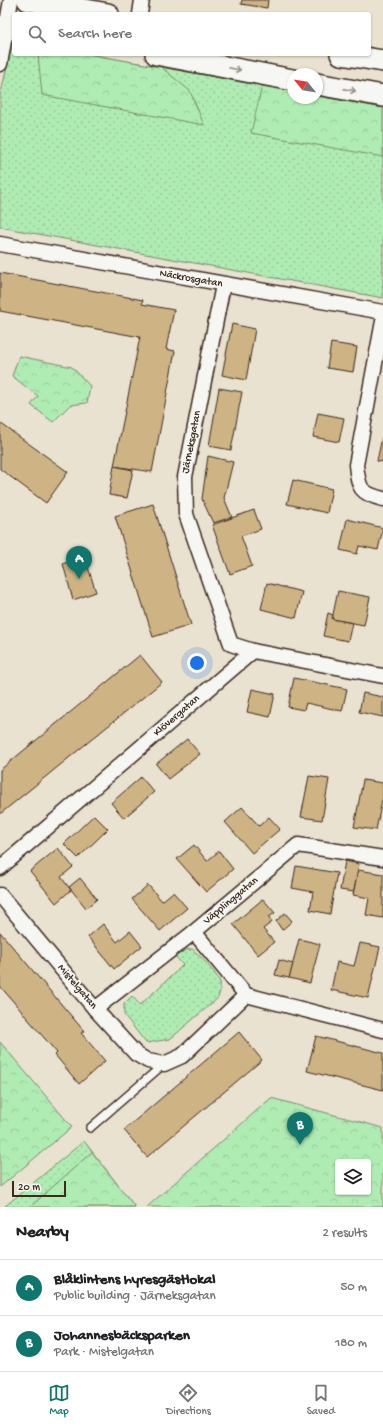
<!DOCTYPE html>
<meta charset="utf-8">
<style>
:root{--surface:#fff;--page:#f6f6f6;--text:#202124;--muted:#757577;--line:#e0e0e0;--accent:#0f766e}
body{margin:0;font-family:"Gochi Hand",sans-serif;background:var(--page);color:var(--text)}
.controls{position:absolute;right:12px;bottom:12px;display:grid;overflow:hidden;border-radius:4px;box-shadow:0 1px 3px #0004}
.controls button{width:36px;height:36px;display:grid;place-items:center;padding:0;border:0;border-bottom:1px solid var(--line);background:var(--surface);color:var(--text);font:20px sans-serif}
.compass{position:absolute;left:287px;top:68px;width:36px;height:36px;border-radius:50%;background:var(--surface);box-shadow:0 1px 3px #0004;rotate:300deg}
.scale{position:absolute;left:12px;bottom:10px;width:54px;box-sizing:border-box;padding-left:4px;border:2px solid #3b2a1e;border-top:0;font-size:11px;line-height:14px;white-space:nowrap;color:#3b2a1e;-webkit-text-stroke:3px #f6f6f2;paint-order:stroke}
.you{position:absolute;left:197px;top:663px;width:14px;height:14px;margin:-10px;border:3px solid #fff;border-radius:50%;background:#1a73e8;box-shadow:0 0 0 6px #1a73e833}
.badge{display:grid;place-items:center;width:26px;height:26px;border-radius:50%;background:var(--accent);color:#fff;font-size:13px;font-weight:700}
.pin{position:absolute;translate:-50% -33px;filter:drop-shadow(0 1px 2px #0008)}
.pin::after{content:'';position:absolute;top:21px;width:14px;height:12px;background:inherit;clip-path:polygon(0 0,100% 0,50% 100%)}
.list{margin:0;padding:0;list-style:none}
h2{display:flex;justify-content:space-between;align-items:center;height:52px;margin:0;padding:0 16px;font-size:17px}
h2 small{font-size:13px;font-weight:400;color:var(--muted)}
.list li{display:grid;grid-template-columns:26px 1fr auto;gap:12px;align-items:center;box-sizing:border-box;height:56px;padding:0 16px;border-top:1px solid var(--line)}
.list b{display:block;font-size:15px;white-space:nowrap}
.list p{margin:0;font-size:13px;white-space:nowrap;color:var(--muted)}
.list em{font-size:13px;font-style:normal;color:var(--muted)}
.icon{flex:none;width:22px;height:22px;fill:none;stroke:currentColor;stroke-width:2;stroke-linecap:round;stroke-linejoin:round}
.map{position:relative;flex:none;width:383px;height:1207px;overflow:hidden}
.search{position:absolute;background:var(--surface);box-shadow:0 1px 3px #0004;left:12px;right:12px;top:12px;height:44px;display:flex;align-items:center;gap:10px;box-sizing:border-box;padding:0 14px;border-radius:4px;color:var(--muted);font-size:15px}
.sheet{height:164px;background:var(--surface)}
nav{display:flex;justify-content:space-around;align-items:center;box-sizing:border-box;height:56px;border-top:1px solid var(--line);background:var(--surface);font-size:11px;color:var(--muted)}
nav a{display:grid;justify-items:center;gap:2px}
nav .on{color:var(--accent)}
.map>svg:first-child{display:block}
</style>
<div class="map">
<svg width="383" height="1207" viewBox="0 0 383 1207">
<defs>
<pattern id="grass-dots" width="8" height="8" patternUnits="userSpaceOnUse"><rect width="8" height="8" fill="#afecb3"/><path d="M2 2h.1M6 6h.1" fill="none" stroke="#97cb9a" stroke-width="1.8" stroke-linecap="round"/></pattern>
<pattern id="park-crowns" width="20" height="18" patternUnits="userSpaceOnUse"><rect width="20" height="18" fill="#afecb3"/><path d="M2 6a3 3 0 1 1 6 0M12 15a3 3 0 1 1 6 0" fill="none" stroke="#97cb9a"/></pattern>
</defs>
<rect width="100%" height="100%" fill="#eae2d1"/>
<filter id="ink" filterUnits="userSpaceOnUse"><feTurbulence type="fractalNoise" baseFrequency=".025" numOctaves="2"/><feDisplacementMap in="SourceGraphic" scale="8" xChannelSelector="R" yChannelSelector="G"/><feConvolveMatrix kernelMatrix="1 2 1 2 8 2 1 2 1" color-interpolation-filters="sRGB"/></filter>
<g filter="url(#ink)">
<!-- grass -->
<g fill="url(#grass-dots)" stroke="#758b68">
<polygon points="13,42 14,54 88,54 293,91 293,98 317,98 317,96 383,108 383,298 0,227 0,96"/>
<path d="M192,949c7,5 25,25 28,33 1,6 0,10 -2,16l-48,41 -24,4 -22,-28v-11l8,-8 8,9 43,-40 -8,-9 11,-6z"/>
<polygon points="84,1141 135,1207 4,1207"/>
</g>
<!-- park -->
<g fill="url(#park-crowns)" stroke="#758b68" fill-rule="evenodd">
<polygon points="38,54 88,54 161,67 190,91 204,125 42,95"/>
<polygon points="262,86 293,91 293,98 317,98 317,96 383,108 383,157 251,133"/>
<polygon points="19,356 72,367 90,386 87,403 70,405 53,422 31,405 38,396 12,376"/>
<polygon points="0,1042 72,1127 0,1187"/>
<path d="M271,1098l112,30v79h-236zM338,1162h30v30h-30z"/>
<polygon points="92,1152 135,1207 30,1207"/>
</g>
<!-- building -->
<g fill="#ceb384" stroke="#3b2a1e">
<polygon points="242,0 268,0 267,8 241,4"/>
<polygon points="0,273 143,300 142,304 174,310 166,349 175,351 152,472 114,466 140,337 0,311"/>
<polygon points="232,324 255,329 246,380 222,375"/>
<polygon points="331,343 357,347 353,372 327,368"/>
<polygon points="219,388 242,392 231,450 209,446"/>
<polygon points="318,413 344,418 339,442 313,437"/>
<polygon points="0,423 68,472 46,503 0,469"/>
<polygon points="382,437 383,437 383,462 377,461"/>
<polygon points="208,456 233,462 224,498 232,517 213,523 202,499"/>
<polygon points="114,466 133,470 127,498 109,495"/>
<polygon points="293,480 332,489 327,513 287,504"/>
<polygon points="153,504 191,625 153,637 115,516"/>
<polygon points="254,510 261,529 241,536 252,566 230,574 212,525"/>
<polygon points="347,519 383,528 378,550 359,546 357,554 340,550"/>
<polygon points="84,555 96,592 73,600 63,564"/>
<polygon points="267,583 302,592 296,618 261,609"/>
<polygon points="338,591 370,597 364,625 332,619"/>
<polygon points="328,613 333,615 332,619 352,623 348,641 323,636"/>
<polygon points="140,655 162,682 0,814 0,770"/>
<polygon points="294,678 347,689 342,711 306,703 304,710 288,707"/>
<polygon points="252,689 275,694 270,717 247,712"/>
<polygon points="363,693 383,697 383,717 359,712"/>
<polygon points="187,739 200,754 168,779 156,764"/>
<polygon points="309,776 329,779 322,820 301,817"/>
<polygon points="141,777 154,792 124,818 111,803"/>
<polygon points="363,780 383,783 383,800 382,800 376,830 354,827"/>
<polygon points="242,807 259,826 269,817 280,829 252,853 225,822"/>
<polygon points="94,815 108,829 78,858 64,844"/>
<polygon points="194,845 207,861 219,851 233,869 206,892 177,859"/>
<polygon points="58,848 73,867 61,877 71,890 56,903 30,871"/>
<polygon points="345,861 359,864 354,892 340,890"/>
<polygon points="296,866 337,873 330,914 310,910 313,892 292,888"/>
<polygon points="358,870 383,874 383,918 366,915 369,898 353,895"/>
<polygon points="80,878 97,899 86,908 69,887"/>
<polygon points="148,885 162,901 173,892 187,908 160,931 132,899"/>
<polygon points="263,899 275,913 269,917 272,922 263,929 274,942 258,955 233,924"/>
<polygon points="285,913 292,921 282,930 276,921"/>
<polygon points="103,924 117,942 130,931 142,946 114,969 88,937"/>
<polygon points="0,932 84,1031 81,1033 105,1061 79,1084 55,1055 57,1053 0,986"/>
<polygon points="299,939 320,944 310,983 289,978"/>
<polygon points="360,943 380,947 368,998 331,990 337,962 354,966"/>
<polygon points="279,960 293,964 289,978 275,975"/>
<polygon points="239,1032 262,1060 147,1157 124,1130"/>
<polygon points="316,1036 383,1053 383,1090 307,1071"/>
</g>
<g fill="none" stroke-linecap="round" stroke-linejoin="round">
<!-- lane casing -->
<g stroke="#3b2a1e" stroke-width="10">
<polyline id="lane" points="90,1128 164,1064"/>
</g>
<!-- street casing -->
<g stroke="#3b2a1e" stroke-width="17">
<g id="street">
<polyline points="140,14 142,0"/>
<polyline points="0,64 11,0"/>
<polyline points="0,244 383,312"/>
<polyline points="223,285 185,477 186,514 231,644 253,651 383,676"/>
<path d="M383,321l-27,144c3,23 3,28 27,34"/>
<polyline points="0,868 253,651"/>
<polyline points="0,895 95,1009 136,1054 148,1061 164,1064 182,1056 246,995 383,1030"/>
<polyline points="194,932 246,995"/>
<polyline points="95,1009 194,932 298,845 383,858"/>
</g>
</g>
<!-- secondary casing -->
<g stroke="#3b2a1e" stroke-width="24">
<g id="secondary">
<polyline points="28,0 108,14"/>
<polyline points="0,27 14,29"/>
<polyline points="156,54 293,80"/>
<polyline points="341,54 383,61"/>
<polyline points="317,84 383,96"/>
</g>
</g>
<!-- lane -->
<use href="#lane" stroke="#f6f6f2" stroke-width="7"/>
<!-- street -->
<use href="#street" stroke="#f6f6f2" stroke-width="14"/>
<!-- secondary -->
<use href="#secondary" stroke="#f6f6f2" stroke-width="21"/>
</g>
<!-- one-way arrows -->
<defs><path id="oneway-shaft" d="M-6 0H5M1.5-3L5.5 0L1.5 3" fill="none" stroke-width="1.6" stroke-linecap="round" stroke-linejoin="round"/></defs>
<g stroke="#989088">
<use href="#oneway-shaft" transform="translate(235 69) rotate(11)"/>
<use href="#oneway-shaft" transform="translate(350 90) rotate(11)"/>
</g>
</g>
<g text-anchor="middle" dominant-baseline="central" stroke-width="3.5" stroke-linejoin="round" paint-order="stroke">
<!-- street labels -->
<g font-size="11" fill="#3b2a1e" stroke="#f6f6f2">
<text transform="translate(191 279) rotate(10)">Näckrosgatan</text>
<text transform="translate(192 442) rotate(-79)">Järneksgatan</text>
<text transform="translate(177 716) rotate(-41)">Klövergatan</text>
<text transform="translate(231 901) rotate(-40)">Väpplinggatan</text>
<text transform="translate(77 987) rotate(50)">Mistelgatan</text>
</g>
</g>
</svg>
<div class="controls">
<button><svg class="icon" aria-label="layers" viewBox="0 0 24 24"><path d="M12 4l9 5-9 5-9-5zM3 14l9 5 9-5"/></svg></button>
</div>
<svg class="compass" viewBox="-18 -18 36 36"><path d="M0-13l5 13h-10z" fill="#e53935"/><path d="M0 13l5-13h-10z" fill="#757577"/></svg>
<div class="scale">20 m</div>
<div class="you"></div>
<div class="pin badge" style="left:79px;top:579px">A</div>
<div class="pin badge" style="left:300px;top:1145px">B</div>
<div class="search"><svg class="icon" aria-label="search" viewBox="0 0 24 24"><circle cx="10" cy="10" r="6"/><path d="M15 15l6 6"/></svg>Search here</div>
</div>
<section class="sheet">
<h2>Nearby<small>2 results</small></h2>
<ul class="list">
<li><span class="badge">A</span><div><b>Blåklintens hyresgästlokal</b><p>Public building · Järneksgatan</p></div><em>50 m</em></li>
<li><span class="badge">B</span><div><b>Johannesbäcksparken</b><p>Park · Mistelgatan</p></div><em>180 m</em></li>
</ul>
</section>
<nav>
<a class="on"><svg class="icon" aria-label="map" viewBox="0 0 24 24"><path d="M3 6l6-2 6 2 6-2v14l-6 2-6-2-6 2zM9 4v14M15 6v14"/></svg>Map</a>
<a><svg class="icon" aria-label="directions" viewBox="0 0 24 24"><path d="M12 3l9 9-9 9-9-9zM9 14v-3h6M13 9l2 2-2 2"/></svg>Directions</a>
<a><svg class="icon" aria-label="saved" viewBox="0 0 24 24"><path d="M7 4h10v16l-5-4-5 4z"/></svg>Saved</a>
</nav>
